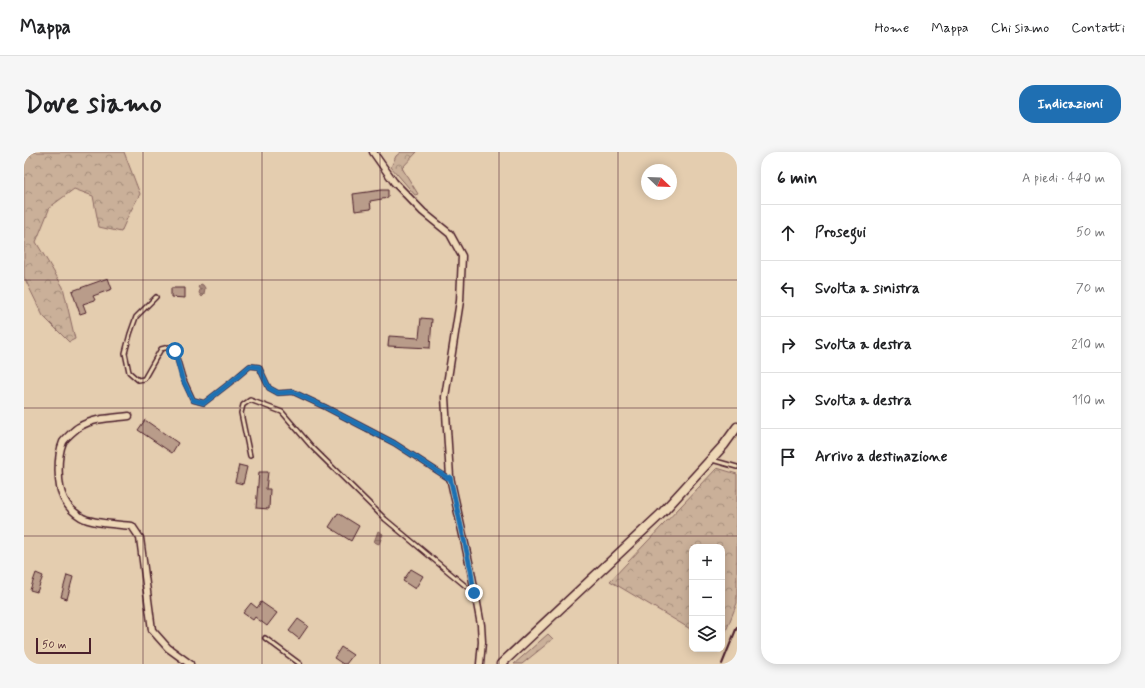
<!DOCTYPE html>
<html lang="it">
<meta charset="utf-8">
<style>
:root{--surface:#fff;--page:#f6f6f6;--text:#202124;--muted:#757577;--line:#e0e0e0;--accent:#1f6fb2}
body{margin:0;font-family:Mynerve,sans-serif;background:var(--page);color:var(--text)}
.controls{position:absolute;right:12px;bottom:12px;display:grid;overflow:hidden;border-radius:8px;box-shadow:0 2px 10px #0003}
.controls button{width:36px;height:36px;display:grid;place-items:center;padding:0;border:0;border-bottom:1px solid var(--line);background:var(--surface);color:var(--text);font:20px sans-serif}
.compass{position:absolute;left:617px;top:12px;width:36px;height:36px;border-radius:50%;background:var(--surface);box-shadow:0 2px 10px #0003;rotate:113deg}
.scale{position:absolute;left:12px;bottom:10px;width:55px;box-sizing:border-box;padding-left:4px;border:2px solid #4a1f2b;border-top:0;font-size:11px;line-height:14px;white-space:nowrap;color:#4a1f2b;-webkit-text-stroke:3px #eed8b7;paint-order:stroke}
.stop{position:absolute;width:12px;height:12px;margin:-9px;border:3px solid #1f6fb2;border-radius:50%;background:#fff}
.stop.end{background:#1f6fb2;border-color:#fff;box-shadow:0 1px 4px #0008}
.list{margin:0;padding:0;list-style:none}
h2{display:flex;justify-content:space-between;align-items:center;height:52px;margin:0;padding:0 16px;font-size:17px}
h2 small{font-size:13px;font-weight:400;color:var(--muted)}
.list li{display:grid;grid-template-columns:26px 1fr auto;gap:12px;align-items:center;box-sizing:border-box;height:56px;padding:0 16px;border-top:1px solid var(--line)}
.list b{display:block;font-size:15px;white-space:nowrap}
.list em{font-size:13px;font-style:normal;color:var(--muted)}
.icon{flex:none;width:22px;height:22px;fill:none;stroke:currentColor;stroke-width:2;stroke-linecap:round;stroke-linejoin:round}
.map{position:relative;flex:none;width:713px;height:512px;overflow:hidden;border-radius:16px}
header{display:flex;align-items:center;gap:24px;box-sizing:border-box;height:56px;padding:0 20px;background:var(--surface);border-bottom:1px solid var(--line)}
header strong{font-size:19px}
nav{display:flex;gap:22px;margin-inline-start:auto;font-size:14px}
.intro{display:flex;align-items:center;justify-content:space-between;box-sizing:border-box;height:96px;padding:0 24px}
h1{margin:0;font-size:28px}
.button{padding:10px 18px;border-radius:16px;background:var(--accent);color:#fff;font-size:14px;font-weight:700}
main{display:flex;gap:24px;padding:0 24px}
aside{flex:1;background:var(--surface);border-radius:16px;box-shadow:0 2px 10px #0003}
.map>svg:first-child{display:block}
</style>
<header>
<strong>Mappa</strong>
<nav><a>Home</a><a>Mappa</a><a>Chi siamo</a><a>Contatti</a></nav>
</header>
<div class="intro"><h1>Dove siamo</h1><a class="button">Indicazioni</a></div>
<main>
<div class="map">
<svg width="713" height="512" viewBox="0 0 713 512">
<defs>
<pattern id="forest-crowns" width="20" height="18" patternUnits="userSpaceOnUse"><rect width="20" height="18" fill="#cab099"/><path d="M2 6a3 3 0 1 1 6 0M12 15a3 3 0 1 1 6 0" fill="none" stroke="#a68f7d"/></pattern>
<pattern id="water-rules" width="6" height="5" patternUnits="userSpaceOnUse"><rect width="6" height="5" fill="#a7887a"/><path d="M0 2.5h6" fill="none" stroke="#8a6f64"/></pattern>
</defs>
<rect width="100%" height="100%" fill="#e4cdaf"/>
<filter id="ink" filterUnits="userSpaceOnUse"><feTurbulence type="fractalNoise" baseFrequency=".025" numOctaves="2"/><feDisplacementMap in="SourceGraphic" scale="8" xChannelSelector="R" yChannelSelector="G"/><feConvolveMatrix kernelMatrix="1 2 1 2 8 2 1 2 1" color-interpolation-filters="sRGB"/></filter>
<g filter="url(#ink)">
<!-- forest -->
<g fill="url(#forest-crowns)" stroke="#8a6862">
<polygon points="0,0 100,0 116,42 105,62 97,80 75,75 69,44 50,37 26,55 12,90 39,135 51,187 45,190 19,164 0,125"/>
<polygon points="377,0 393,0 378,16 394,42 391,43 367,15 372,4"/>
<polygon points="693,316 713,322 713,451 698,489 698,395 668,395 668,478 586,429"/>
<polygon points="524,482 529,487 498,512 490,512"/>
</g>
<!-- water -->
<g fill="url(#water-rules)" stroke="#825e5a">
<polygon points="177,132 179,133 181,136 180,143 178,145 175,141 176,138 174,135"/>
<polygon points="354,379 359,382 355,392 350,390"/>
</g>
<!-- building -->
<g fill="#b99c8a" stroke="#4a1f2b">
<polygon points="358,38 364,38 364,46 346,49 347,57 331,59 329,42"/>
<polygon points="84,126 88,137 69,144 71,148 59,152 62,160 56,162 48,139"/>
<polygon points="147,136 161,136 161,146 147,145"/>
<polygon points="397,166 408,167 406,196 364,194 365,184 395,186"/>
<polygon points="121,268 154,291 148,301 114,278"/>
<polygon points="215,313 223,315 219,332 211,330"/>
<polygon points="235,320 244,320 242,337 246,337 245,357 232,356"/>
<polygon points="314,361 335,374 327,389 305,375"/>
<polygon points="387,417 399,424 391,437 379,429"/>
<polygon points="12,421 19,424 13,440 6,438"/>
<polygon points="43,423 49,425 43,447 37,445"/>
<polygon points="237,450 253,461 243,474 231,465 229,468 219,461 227,451 233,456"/>
<polygon points="274,467 284,474 275,487 265,479"/>
<polygon points="317,495 329,503 322,512 319,512 310,506"/>
</g>
<g fill="none" stroke-linecap="round" stroke-linejoin="round">
<!-- service casing -->
<g stroke="#4a1f2b" stroke-width="6">
<g id="service">
<polyline points="132,145 112,165 106,182 101,201 105,220 114,228 120,227 137,197 145,195 151,199 159,226 169,248 180,251 207,230 226,214 235,215 245,236 254,241 269,240 301,255 370,291 424,326 426,325"/>
<polyline points="226,304 217,261 219,253 226,248 258,260 288,295 361,367 450,441"/>
<polyline points="688,308 713,315"/>
<polyline points="241,486 276,512"/>
</g>
</g>
<!-- minor casing -->
<g stroke="#4a1f2b" stroke-width="9">
<g id="minor">
<polyline points="349,0 370,30 399,60 426,82 438,104 436,149 421,245 426,325 447,419 457,473 458,490 456,512"/>
<path d="M105,264c-18,2 -35,2 -50,11 -4,2 -14,12 -16,15 -6,14 -6,44 1,57 4,8 9,13 17,18 11,7 37,7 51,9l8,12 12,92 16,18 22,16"/>
</g>
</g>
<!-- tertiary casing -->
<g stroke="#4a1f2b" stroke-width="11">
<polyline id="tertiary" points="477,512 637,362 700,293 713,275"/>
</g>
<!-- service -->
<use href="#service" stroke="#eed8b7" stroke-width="3"/>
<!-- minor -->
<use href="#minor" stroke="#eed8b7" stroke-width="6"/>
<!-- tertiary -->
<use href="#tertiary" stroke="#eed8b7" stroke-width="8"/>
<!-- rail -->
<polyline stroke="#4a1f2b" stroke-width="2" points="698,512 713,475"/>
</g>
</g>
<g fill="none" stroke-linecap="round" stroke-linejoin="round" filter="url(#ink)">
<!-- route -->
<polyline stroke="#1f6fb2" stroke-width="5" points="151,199 158,226 169,248 180,251 207,230 226,214 235,215 245,236 254,241 269,240 301,255 370,291 424,326 426,325 447,419 450,441"/>
</g>
<!-- grid -->
<path fill="none" stroke="#4a1f2b" stroke-width="1" stroke-opacity="0.55" d="M119,0v512M238,0v512M356,0v512M475,0v512M594,0v512M0,128h713M0,256h713M0,384h713"/>
</svg>
<div class="controls">
<button>+</button>
<button>−</button>
<button><svg class="icon" aria-label="layers" viewBox="0 0 24 24"><path d="M12 4l9 5-9 5-9-5zM3 14l9 5 9-5"/></svg></button>
</div>
<svg class="compass" viewBox="-18 -18 36 36"><path d="M0-13l5 13h-10z" fill="#e53935"/><path d="M0 13l5-13h-10z" fill="#757577"/></svg>
<div class="scale">50 m</div>
<div class="stop" style="left:151px;top:199px"></div>
<div class="stop end" style="left:450px;top:441px"></div>
</div>
<aside>
<h2>6 min<small>A piedi · 440 m</small></h2>
<ul class="list">
<li><svg class="icon" aria-label="ahead" viewBox="0 0 24 24"><path d="M12 20V5M6 11l6-6 6 6"/></svg><div><b>Prosegui</b></div><em>50 m</em></li>
<li><svg class="icon" aria-label="left" viewBox="0 0 24 24"><path d="M17 20v-9H6M10 6l-5 5 5 5"/></svg><div><b>Svolta a sinistra</b></div><em>70 m</em></li>
<li><svg class="icon" aria-label="right" viewBox="0 0 24 24"><path d="M7 20v-9h11M14 6l5 5-5 5"/></svg><div><b>Svolta a destra</b></div><em>210 m</em></li>
<li><svg class="icon" aria-label="right" viewBox="0 0 24 24"><path d="M7 20v-9h11M14 6l5 5-5 5"/></svg><div><b>Svolta a destra</b></div><em>110 m</em></li>
<li><svg class="icon" aria-label="arrive" viewBox="0 0 24 24"><path d="M6 21V4h12l-3 4 3 4H6"/></svg><div><b>Arrivo a destinazione</b></div></li>
</ul>
</aside>
</main>
